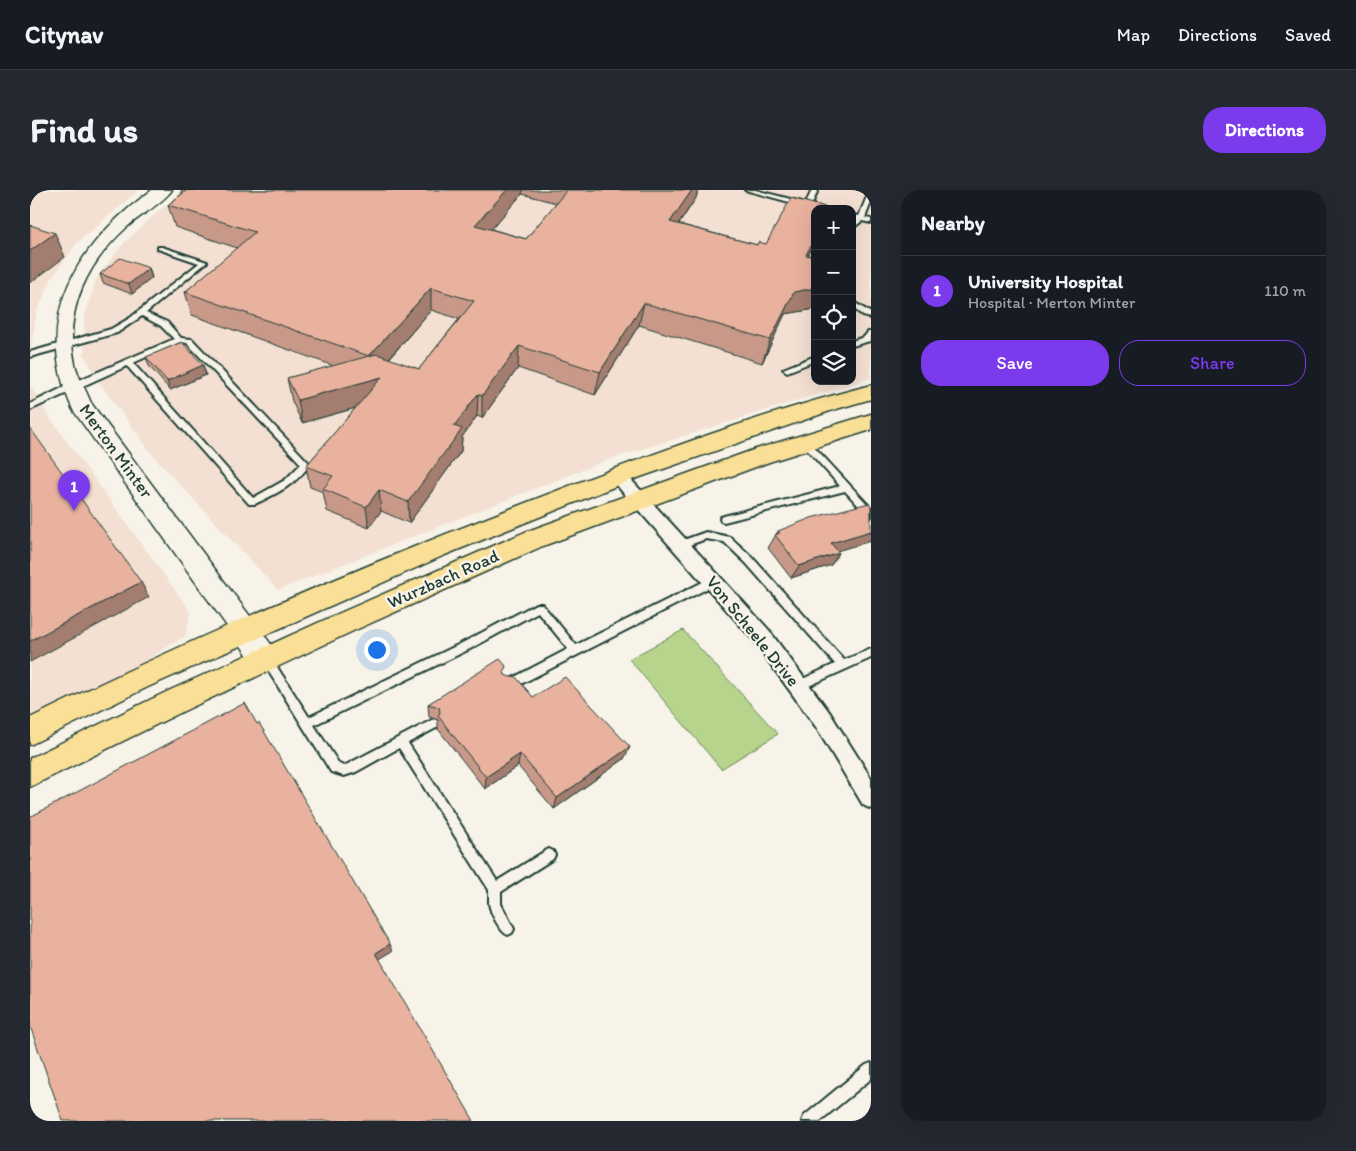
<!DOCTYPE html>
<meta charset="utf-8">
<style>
:root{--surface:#171b24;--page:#242831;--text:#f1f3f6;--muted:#9ea1a6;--line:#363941;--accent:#7c3aed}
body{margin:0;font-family:Itim,sans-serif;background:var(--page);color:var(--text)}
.controls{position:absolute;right:15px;top:15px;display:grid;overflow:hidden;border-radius:10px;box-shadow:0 5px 20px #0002}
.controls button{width:45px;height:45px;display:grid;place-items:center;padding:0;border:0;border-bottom:1px solid var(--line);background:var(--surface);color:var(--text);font:25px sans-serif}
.you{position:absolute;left:346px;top:459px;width:18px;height:18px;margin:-12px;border:4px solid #fff;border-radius:50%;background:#1a73e8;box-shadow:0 0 0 8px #1a73e833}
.badge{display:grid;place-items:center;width:32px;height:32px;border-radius:50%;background:var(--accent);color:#fff;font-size:16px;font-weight:700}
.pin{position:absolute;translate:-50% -41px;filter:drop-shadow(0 1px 2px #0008)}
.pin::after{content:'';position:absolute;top:26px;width:18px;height:15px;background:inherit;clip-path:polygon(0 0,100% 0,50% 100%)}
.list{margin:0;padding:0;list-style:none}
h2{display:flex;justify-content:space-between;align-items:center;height:65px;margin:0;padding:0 20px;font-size:21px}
h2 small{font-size:16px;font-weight:400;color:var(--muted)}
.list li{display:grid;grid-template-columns:32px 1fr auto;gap:15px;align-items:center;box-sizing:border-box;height:70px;padding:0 20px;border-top:1px solid var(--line)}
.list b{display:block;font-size:19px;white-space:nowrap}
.list p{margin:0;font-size:16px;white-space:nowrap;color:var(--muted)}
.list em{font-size:16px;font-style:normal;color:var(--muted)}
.actions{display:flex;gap:10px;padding:15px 20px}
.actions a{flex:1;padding:11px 0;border:1px solid var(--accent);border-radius:20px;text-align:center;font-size:18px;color:var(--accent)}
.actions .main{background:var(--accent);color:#fff}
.icon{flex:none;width:28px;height:28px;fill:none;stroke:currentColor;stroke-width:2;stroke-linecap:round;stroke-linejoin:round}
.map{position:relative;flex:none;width:841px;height:931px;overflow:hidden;border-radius:20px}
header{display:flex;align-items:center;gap:30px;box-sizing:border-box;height:70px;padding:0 25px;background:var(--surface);border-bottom:1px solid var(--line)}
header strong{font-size:24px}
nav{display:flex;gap:28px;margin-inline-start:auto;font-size:18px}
.intro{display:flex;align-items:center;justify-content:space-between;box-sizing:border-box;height:120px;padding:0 30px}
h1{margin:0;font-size:35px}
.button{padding:12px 22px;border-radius:20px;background:var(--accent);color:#fff;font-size:18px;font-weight:700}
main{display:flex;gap:30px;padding:0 30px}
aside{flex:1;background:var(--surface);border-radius:20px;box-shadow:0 5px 20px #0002}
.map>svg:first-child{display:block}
</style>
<header>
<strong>Citynav</strong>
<nav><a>Map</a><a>Directions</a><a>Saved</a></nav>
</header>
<div class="intro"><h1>Find us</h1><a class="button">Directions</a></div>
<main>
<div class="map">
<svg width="841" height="931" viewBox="0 0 841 931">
<rect width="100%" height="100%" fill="#f7f3e8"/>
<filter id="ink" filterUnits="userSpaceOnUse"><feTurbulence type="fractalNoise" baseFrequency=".02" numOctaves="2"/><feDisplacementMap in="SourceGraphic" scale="10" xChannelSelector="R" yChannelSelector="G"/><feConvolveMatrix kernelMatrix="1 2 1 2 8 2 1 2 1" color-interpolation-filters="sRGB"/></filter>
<g filter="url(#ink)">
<!-- built -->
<g fill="#f3e0d2" fill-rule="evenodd">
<polygon points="0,0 109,0 46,54 22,88 7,121 0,164 0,192"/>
<path d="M154,0h687v188l-261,81 -332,131 -123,-132 -54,-73 -17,-30v-36l13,-42 26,-33 35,-33zM785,19h37v172h-37z"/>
<polygon points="0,194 15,221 161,422 155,446 115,471 0,526"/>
</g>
<!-- green -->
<polygon fill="#b7d48c" stroke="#6b8860" points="653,440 748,544 691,579 599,469"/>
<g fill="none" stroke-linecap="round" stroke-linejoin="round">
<!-- lane casing -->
<g stroke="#1f3d34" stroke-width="4">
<g id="lane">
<polygon points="715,0 725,0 776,13 782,0 788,0 782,14 795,19 785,19"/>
<polygon points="841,2 841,12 835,28 841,29 841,33 832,31 822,39 822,33 826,30 822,29 822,25 829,26 838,4"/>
<path d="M128,57h4l45,15 -61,51 21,9 14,16 11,1 118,125c-13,20 -34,30 -55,40h-6l-122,-138 -97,44v-6l40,-20 104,-45 -13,-13 -19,-10 -25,17 -87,24v-5l81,-23 19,-11 69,-55 -41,-14zM150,152l7,1 114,121 -16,16 -32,18 -120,-135z"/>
<polygon points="822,111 841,123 841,128 833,126 822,117"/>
<polygon points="838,142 841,142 840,151 822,156 822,151 834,147"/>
<polygon points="785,166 785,171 757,182 753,179"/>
<polygon points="775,249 778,250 841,318 841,327 838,326 815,301 694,332 691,331 690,329 691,327 694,326 810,296 772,254 771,252"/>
<polygon points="676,342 700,347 722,367 814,470 841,459 841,468 772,499 768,500 764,499 763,496 764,493 805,474 716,373 694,352 676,349 651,358 646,354 648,352"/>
<path d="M683,387l5,4 -2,3 -203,104 -4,1 -4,-1 -1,-3 1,-3 63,-33 -30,-37 -68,37 -156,76 25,39 5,2 86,-45 4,-2 4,2 1,3 -1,3 -30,16 89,138 48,-30 4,-2 4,2 2,4 -2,4 -52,33v12l13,25 -2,4 -4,2c-8,-3 -18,-23 -19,-32 0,-4 0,-8 0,-13l-90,-142 -43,24 -12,4 -13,-4 -70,-113 1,-3h8l39,61 153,-74 74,-39h6l34,41z"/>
<polygon points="841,873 841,889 790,931 772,931 774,926 836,875"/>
</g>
</g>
<!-- street casing -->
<g stroke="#1f3d34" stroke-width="4">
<polygon id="street" points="588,280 594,282 738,439 800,523 841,588 841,619 833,615 786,537 724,451 582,290 579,286 582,282"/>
</g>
<!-- secondary casing -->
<g stroke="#1f3d34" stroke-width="3">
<path id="secondary" d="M122,0h20c-9,13 -32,25 -45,37 -39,35 -64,83 -52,137 3,13 11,26 16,39l185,248 4,8 -4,8 -10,4 -10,-4 -183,-257c-43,-93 4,-166 79,-220z"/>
</g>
<!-- primary casing -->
<g stroke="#1f3d34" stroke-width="3">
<g id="primary">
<path d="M841,195v14l-38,11 -207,72 -181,73 -297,132 -118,58v-27c156,-77 317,-146 480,-209 118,-46 238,-92 361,-124z"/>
<polygon points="841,224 841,240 739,272 513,356 321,442 156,520 0,597 0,568 136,502 303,426 495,342 723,260"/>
</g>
</g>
<!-- lane -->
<use href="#lane" fill="#f7f3e8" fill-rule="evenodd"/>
<!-- street -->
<use href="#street" fill="#f7f3e8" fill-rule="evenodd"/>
<!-- secondary -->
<use href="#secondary" fill="#f7f3e8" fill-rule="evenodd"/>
<!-- primary -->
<use href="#primary" fill="#fadf96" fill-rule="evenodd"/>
</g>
<!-- wall -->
<g fill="#c89989" stroke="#1f3d34" fill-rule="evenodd">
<path d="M151,0h517l-2,8 -17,26 78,21 9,-1 49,-35v33l-7,13 7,2v52l-30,5 -23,49 -123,-38 -44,70 -77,-27 -36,50 -5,-2 -15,21 -1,14 -52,72 -28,-12 -12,17 -42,-17 -4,-19 -13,-5 -4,-21 50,-58 -54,15 -10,-22 -5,-23 47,-12 -142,-51 -7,-23 52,-44 -62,-21 -7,-22 14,-11zM492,4l34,9 -30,36 -35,-10zM401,120l28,9 -40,50 -30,-10z"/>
<polygon points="119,78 122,88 102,104 73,93 70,84"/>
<polygon points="116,167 173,175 176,185 140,200 119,176"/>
<polygon points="748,341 807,361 809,363 801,375 761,388 738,358"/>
<polygon points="475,485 503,507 594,569 524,619 488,576 455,599 408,539 408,530 399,527 398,514"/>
</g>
<!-- shaded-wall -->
<g fill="#a37d6f" stroke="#1f3d34">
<polygon points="477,0 493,0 492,4 445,58 445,35"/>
<polygon points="662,0 668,0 666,8 635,54 640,32"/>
<polygon points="25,43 35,67 0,93 0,61"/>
<polygon points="785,48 785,52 767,88 776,65"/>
<polygon points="119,78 122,88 102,104 99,94"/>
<polygon points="401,98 401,120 341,189 339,166"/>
<polygon points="785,98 785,119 755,124 732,173 740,150 764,102"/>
<polygon points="614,113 609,135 565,205 570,182"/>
<polygon points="489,156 488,178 452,228 452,206"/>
<polygon points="173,175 176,185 140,200 137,191"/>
<polygon points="352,187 354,210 272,233 268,210"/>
<polygon points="448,204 447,226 432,247 431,261 379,333 378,312 424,236"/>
<polygon points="349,300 351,321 339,338 336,317"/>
<polygon points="841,341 841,351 793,365 801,353"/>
<polygon points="809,363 801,375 761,388 769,376"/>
<polygon points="111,392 119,407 0,472 0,451"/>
<polygon points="600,557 594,569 524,619 527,608"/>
<polygon points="490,564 488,576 455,599 456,587"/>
<polygon points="360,754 363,761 348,770 346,763"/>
</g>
<!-- building -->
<g fill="#e9b29f" stroke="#1f3d34" fill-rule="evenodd">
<path d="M157,0h320l-32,35 51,14 41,-49h125l-22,32 87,23 1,-3 8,2 25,-46 38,10v1h-14v29l-9,17 9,2v31l-21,4 -24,48 -126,-37 -44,69 -81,-26 -37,50 -4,-2 -24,32 8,3 -54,73 -29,-12 -13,17 -43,-18 10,-13 -27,-10 76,-89 -84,23 -11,-22 82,-22 -184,-64 70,-60 -87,-27zM401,98l43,13 -55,68 -42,-15 -8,2z"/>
<polygon points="0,35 25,43 0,61"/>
<polygon points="90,68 119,78 99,94 70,84"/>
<polygon points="152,152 173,175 137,191 116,167"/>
<polygon points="0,238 111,392 0,451"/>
<polygon points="839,313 841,316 841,341 801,353 809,363 769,376 745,345 750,343 748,341 781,328"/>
<polygon points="470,469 476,476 474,481 475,485 480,487 485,486 503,507 535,487 600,557 527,608 490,564 456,587 408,526 410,522 409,517 398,514"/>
<polygon points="215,513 227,534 229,533 360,754 346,763 444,931 33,931 0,836 0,627"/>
</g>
</g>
<g text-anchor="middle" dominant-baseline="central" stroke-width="5" stroke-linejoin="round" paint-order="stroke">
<!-- street labels -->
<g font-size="18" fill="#1f3d34" stroke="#f7f3e8">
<text transform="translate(86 261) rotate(54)">Merton Minter</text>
<text transform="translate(413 389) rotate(-24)">Wurzbach Road</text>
<text transform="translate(723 441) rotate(51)">Von Scheele Drive</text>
</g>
</g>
</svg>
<div class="controls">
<button>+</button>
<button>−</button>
<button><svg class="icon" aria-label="locate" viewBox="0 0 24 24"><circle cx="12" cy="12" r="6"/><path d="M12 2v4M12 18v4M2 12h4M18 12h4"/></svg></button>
<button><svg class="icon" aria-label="layers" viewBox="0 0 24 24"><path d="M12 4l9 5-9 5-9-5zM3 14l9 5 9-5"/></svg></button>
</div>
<div class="you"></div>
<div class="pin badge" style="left:44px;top:321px">1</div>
</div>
<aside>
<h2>Nearby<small></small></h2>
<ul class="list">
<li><span class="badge">1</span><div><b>University Hospital</b><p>Hospital · Merton Minter</p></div><em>110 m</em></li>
</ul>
<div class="actions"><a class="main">Save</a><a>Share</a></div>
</aside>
</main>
